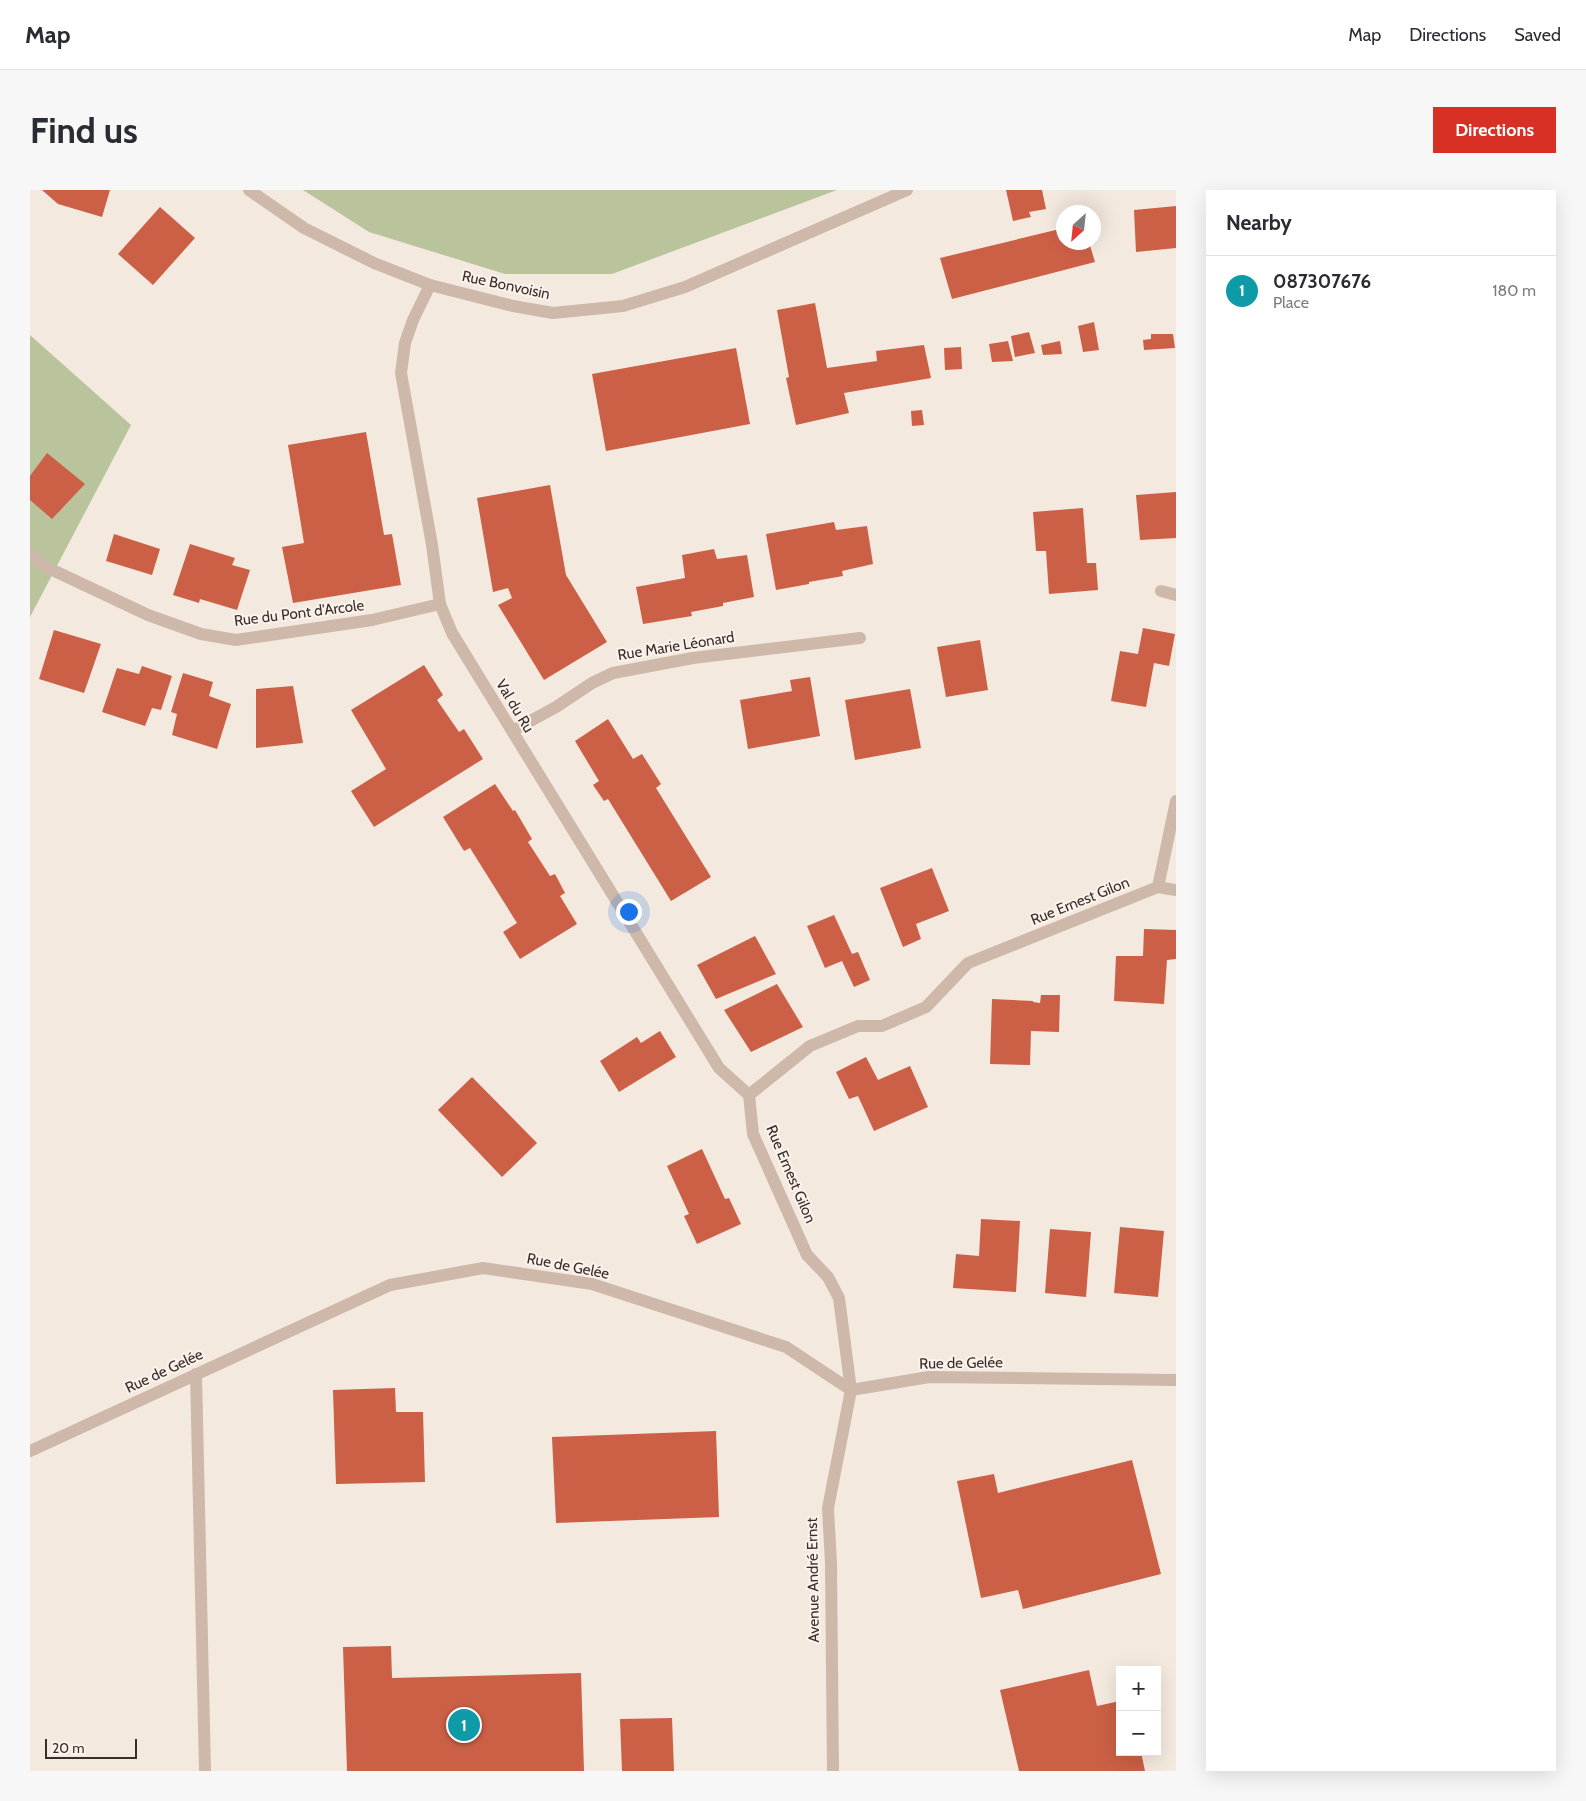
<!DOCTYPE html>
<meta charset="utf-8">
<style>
:root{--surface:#fff;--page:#f7f7f7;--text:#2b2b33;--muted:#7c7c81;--line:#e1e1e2;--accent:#d93025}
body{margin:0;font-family:Cabin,sans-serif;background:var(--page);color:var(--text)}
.controls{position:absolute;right:15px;bottom:15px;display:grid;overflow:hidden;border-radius:0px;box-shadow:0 5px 20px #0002}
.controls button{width:45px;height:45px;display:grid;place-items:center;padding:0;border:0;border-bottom:1px solid var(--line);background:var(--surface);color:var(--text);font:25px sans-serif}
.compass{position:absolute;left:1026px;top:15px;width:45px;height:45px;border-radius:50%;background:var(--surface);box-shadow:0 5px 20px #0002;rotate:207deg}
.scale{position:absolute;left:15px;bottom:12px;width:92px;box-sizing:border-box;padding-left:5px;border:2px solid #3a2e2a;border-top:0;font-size:14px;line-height:18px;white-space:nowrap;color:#3a2e2a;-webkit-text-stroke:4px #fbf3ec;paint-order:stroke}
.you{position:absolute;left:598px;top:721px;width:18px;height:18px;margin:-12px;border:4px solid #fff;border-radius:50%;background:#1a73e8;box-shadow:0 0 0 8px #1a73e833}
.badge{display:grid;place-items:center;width:32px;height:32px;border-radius:50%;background:var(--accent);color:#fff;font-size:16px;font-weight:700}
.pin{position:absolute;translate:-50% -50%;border:2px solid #fff;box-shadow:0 1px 5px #0006}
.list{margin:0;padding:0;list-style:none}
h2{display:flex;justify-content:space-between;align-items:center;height:65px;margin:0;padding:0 20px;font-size:21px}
h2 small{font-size:16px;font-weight:400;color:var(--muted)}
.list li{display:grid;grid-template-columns:32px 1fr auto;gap:15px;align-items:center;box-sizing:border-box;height:70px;padding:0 20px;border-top:1px solid var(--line)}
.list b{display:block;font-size:19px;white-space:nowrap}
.list p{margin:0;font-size:16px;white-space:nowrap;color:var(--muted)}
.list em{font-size:16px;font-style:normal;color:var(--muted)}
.map{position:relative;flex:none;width:1146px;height:1581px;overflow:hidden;border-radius:0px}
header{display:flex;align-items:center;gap:30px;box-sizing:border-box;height:70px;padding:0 25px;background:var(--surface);border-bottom:1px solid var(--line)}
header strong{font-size:24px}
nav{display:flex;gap:28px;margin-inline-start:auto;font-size:18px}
.intro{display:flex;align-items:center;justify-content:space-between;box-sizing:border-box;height:120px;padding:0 30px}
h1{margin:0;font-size:35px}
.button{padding:12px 22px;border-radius:0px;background:var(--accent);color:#fff;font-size:18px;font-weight:700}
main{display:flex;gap:30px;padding:0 30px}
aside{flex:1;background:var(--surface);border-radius:0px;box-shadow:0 5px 20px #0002}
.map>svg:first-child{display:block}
</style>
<header>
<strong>Map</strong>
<nav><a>Map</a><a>Directions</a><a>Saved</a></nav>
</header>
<div class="intro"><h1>Find us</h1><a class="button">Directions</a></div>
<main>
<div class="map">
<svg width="1146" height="1581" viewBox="0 0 1146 1581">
<rect width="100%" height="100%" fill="#f4e9df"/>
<!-- green -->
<g fill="#b9c49d">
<polygon points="273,0 807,0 582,84 475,84 339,42"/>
<polygon points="0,145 101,235 0,427"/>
</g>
<!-- building -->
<g fill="#cb6046">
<polygon points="12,0 80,0 72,27 28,14"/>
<polygon points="976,0 1012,0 1016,19 999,22 1001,27 983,31"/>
<polygon points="1146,16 1146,58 1106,62 1104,20"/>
<polygon points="130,17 165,48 123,95 88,64"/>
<polygon points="1034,38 1034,52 1059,52 1065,72 922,109 910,68"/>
<polygon points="785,113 797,178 847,171 846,161 894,155 901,188 814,203 819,223 766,235 756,188 759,187 747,120"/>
<polygon points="1064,132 1069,160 1053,162 1048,136"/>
<polygon points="999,142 1005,163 985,167 981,146"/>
<polygon points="1121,144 1143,144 1145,158 1114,160 1113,150 1121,149"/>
<polygon points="978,151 983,171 962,172 959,154"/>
<polygon points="1030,151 1032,164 1013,165 1011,155"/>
<polygon points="931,157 932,179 915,180 914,158"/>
<polygon points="706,158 720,234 576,261 562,184"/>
<polygon points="892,220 894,235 882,236 881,221"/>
<polygon points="336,242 354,345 362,344 371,395 263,413 252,357 274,353 258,255"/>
<polygon points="17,263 55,294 22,329 0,310 0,286"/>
<polygon points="520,295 536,385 577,452 514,490 468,415 482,408 478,398 463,402 447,308"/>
<polygon points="1146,302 1146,348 1110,350 1106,305"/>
<polygon points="1053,318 1057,373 1066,373 1068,400 1019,404 1016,361 1006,361 1003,322"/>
<polygon points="804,332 806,340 837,336 843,374 812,381 813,386 779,392 779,394 746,400 736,344"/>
<polygon points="84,344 130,359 122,385 76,371"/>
<polygon points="160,354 205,368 202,375 220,380 207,420 170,409 169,413 143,405"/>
<polygon points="684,359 687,369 717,365 724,407 693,413 693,416 661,422 662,426 613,434 606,397 655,388 652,365"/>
<polygon points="1113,438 1145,444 1139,476 1124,473 1116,517 1081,511 1090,461 1108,464"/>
<polygon points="24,440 71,454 54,503 9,489"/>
<polygon points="950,450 958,500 916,507 907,457"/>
<polygon points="394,475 413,505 407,510 429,542 434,539 453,569 344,637 321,601 356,579 321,520"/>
<polygon points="112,476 142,486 131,520 122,518 115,536 72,522 87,478 109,484"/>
<polygon points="153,483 183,492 179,506 201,514 187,559 142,545 147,524 141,522"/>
<polygon points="780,487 790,546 718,559 710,510 762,501 760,490"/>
<polygon points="263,496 273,553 226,558 226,499"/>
<polygon points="880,499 891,558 825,570 815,510"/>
<polygon points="578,529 603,569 612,564 631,594 626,598 681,687 641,711 578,609 574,611 563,595 569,591 545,551"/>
<polygon points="465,594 483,621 485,620 502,649 498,652 520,686 525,684 535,703 530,706 547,734 490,769 473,742 487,733 440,658 434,661 413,627"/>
<polygon points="902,678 919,721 886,734 891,749 873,757 850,698"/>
<polygon points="804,725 822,764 828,762 840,790 824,797 812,771 795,778 777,736"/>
<polygon points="1114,739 1146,740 1146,769 1137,770 1134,814 1084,811 1086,766 1113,766"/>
<polygon points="725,746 746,784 686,809 667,775"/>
<polygon points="747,794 773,837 721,862 694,820"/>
<polygon points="1011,805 1030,805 1029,842 1001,841 1000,875 960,874 962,809 1003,811 1003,812 1010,813"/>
<polygon points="630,841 646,867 589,902 570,871 607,847 611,853"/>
<polygon points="836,867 848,890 880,876 898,917 844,941 828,906 819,909 806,882"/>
<polygon points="442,887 507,953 472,987 408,920"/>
<polygon points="672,959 695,1009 699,1008 711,1034 667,1054 654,1026 659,1024 637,976"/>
<polygon points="951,1029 990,1031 986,1102 923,1098 926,1064 949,1066"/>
<polygon points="1090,1037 1134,1041 1128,1107 1084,1103"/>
<polygon points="1020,1039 1061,1042 1056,1107 1015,1103"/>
<polygon points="365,1198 366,1222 393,1222 395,1292 306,1294 303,1200"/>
<polygon points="686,1241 689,1327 526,1333 522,1247"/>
<polygon points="1102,1270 1131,1384 993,1419 988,1400 951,1408 927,1291 964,1284 968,1303"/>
<polygon points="361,1456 362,1488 551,1483 554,1581 317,1581 313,1457"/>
<polygon points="1059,1480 1067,1516 1090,1511 1090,1562 1111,1562 1115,1581 989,1581 970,1500"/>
<polygon points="642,1528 644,1581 592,1581 590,1529"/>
</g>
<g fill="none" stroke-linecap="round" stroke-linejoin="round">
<!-- minor -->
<g stroke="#cdb8aa" stroke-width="12">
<polyline points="219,0 274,38 344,73 400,95 483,116 523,123 593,116 655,97 877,0"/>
<polyline points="400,95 383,130 375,153 371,183 402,355 410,414 422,443 689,878 719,905"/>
<polyline points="0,364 14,376 118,425 171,444 206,450 342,430 410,414"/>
<polyline points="1131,401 1146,405"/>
<polyline points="482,541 526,517 562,493 583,483 663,468 830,448"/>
<polyline points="1128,697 1146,700"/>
<polyline points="166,1184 175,1581"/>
<polyline points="0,1261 360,1095 453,1078 562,1094 756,1157 821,1200 899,1187 1146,1190"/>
<polyline points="803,1581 801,1374 798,1318 821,1200 809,1108 798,1087 777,1065 723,944 719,905 780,856 828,836 852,836 896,817 938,773 1128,697 1146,611"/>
</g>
</g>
<g text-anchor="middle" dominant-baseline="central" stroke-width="4" stroke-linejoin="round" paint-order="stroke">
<!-- street labels -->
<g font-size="15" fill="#3a2e2a" stroke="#fbf3ec">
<text transform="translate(476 95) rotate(12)">Rue Bonvoisin</text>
<text transform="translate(269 423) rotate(-7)">Rue du Pont d'Arcole</text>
<text transform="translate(646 456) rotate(-9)">Rue Marie Léonard</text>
<text transform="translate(485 516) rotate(59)">Val du Ru</text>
<text transform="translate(1050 711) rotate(-22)">Rue Ernest Gilon</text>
<text transform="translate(761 984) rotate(67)">Rue Ernest Gilon</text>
<text transform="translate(538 1076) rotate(11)">Rue de Gelée</text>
<text transform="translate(931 1173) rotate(-1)">Rue de Gelée</text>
<text transform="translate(134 1181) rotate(-25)">Rue de Gelée</text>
<text transform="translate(783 1390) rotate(-91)">Avenue André Ernst</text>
</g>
</g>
</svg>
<div class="controls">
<button>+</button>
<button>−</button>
</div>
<svg class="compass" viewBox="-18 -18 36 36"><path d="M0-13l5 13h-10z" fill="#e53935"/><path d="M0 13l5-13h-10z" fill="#7c7c81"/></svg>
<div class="scale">20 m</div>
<div class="you"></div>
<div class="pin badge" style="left:434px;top:1535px;background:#0f9aa8">1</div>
</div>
<aside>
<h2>Nearby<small></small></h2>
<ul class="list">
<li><span class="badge" style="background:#0f9aa8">1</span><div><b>087307676</b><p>Place</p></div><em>180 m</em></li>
</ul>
</aside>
</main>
